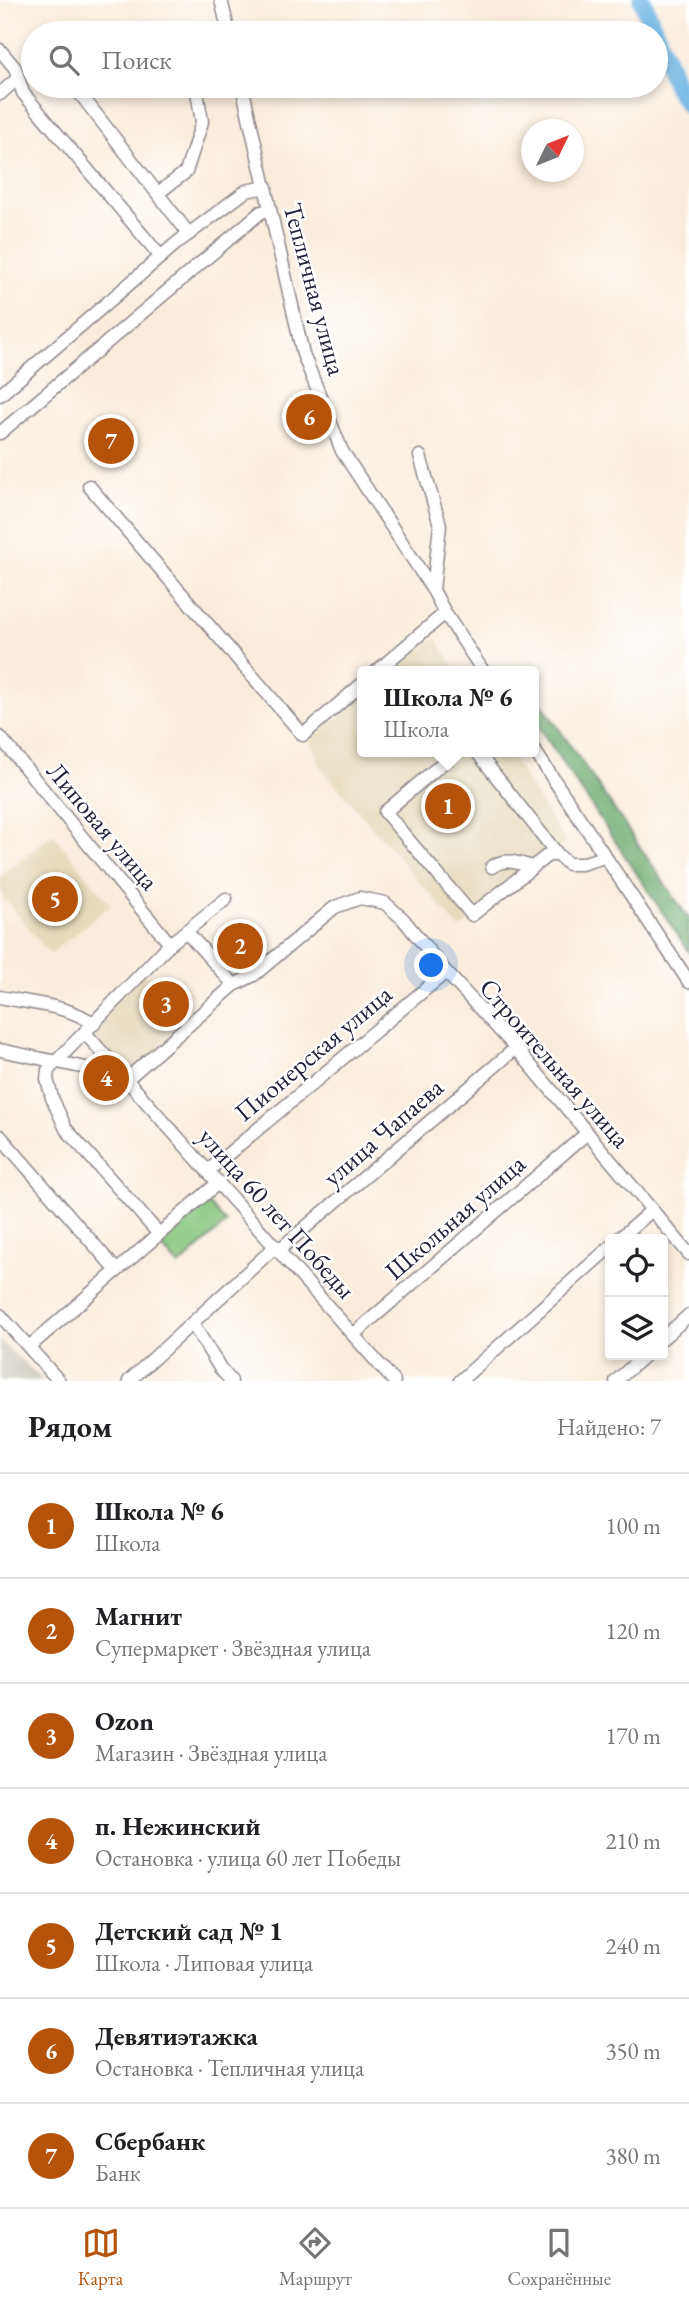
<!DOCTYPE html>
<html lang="ru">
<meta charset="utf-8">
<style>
:root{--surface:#fff;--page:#f6f6f6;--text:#202124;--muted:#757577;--line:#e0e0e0;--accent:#b45309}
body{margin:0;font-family:"EB Garamond",serif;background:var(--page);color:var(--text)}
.controls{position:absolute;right:21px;bottom:21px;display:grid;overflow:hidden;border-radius:7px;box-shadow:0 4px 10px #0003}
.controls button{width:63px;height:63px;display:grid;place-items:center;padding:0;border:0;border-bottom:2px solid var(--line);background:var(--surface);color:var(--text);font:35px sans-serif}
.compass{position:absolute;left:521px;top:119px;width:63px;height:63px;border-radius:50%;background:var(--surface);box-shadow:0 4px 10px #0003;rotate:47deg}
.you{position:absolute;left:432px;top:966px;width:24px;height:24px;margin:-18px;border:5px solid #fff;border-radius:50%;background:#1a73e8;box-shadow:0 0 0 10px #1a73e833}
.badge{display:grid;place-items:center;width:46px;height:46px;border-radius:50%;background:var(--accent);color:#fff;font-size:23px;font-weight:700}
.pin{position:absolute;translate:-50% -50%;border:4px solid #fff;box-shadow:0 2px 7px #0006}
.popup{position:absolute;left:357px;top:666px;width:182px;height:91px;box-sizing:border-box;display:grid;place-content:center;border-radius:7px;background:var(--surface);filter:drop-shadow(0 2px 5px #0005);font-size:23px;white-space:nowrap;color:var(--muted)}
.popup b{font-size:26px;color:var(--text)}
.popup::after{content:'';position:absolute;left:50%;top:100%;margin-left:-14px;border:14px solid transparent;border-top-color:var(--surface)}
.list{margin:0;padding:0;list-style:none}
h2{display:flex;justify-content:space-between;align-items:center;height:91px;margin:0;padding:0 28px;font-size:30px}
h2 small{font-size:23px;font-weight:400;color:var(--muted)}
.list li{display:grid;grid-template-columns:46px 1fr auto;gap:21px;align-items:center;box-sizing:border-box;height:105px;padding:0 28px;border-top:2px solid var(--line)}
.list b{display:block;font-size:26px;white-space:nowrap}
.list p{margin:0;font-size:23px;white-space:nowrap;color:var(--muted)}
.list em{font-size:23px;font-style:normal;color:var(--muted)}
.icon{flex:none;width:38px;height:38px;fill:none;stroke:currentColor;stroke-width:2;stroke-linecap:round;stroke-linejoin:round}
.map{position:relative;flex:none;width:689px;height:1381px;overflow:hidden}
.search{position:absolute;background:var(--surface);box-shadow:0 4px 10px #0003;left:21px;right:21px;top:21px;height:77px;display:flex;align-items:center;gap:18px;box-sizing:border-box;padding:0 24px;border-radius:38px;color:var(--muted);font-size:26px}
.sheet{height:826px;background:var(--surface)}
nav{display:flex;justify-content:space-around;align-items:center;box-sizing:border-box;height:98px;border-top:2px solid var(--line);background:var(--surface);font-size:19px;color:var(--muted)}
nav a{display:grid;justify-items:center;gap:4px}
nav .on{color:var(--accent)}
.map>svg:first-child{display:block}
</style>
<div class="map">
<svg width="689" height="1381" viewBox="0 0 689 1381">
<rect width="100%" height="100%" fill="#fff"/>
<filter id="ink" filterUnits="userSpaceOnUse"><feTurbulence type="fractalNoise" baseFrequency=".0143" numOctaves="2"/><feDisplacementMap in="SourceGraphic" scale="14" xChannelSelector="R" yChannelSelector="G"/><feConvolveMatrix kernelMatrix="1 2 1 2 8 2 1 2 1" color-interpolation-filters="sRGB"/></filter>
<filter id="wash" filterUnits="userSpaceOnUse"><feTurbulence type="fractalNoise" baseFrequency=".00686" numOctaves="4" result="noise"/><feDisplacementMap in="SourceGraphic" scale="28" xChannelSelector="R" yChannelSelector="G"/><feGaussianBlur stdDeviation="1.57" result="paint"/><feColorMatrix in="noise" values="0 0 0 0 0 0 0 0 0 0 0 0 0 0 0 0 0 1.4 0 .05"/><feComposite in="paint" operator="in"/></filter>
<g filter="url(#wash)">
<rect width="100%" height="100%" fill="#f9ecdc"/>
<!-- built -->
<g fill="#e5daba">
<polygon points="436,638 457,671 395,671"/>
<polygon points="362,698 362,752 508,752 566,843 460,929 322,769 311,740"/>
<polygon points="53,834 111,905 50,954 0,893 0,877"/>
<polygon points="143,973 185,1019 140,1072 125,1076 85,1033"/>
</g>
<!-- industrial -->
<polygon fill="#c7c4b8" points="0,1341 44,1381 0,1381"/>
<!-- green -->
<polygon fill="#86c57c" stroke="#54745c" stroke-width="2" points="206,1201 226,1223 179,1266 159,1244"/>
<!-- forest -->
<polygon fill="#6caa6c" stroke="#476654" stroke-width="2" points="534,692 689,919 689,952 534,720"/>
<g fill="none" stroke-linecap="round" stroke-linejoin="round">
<!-- river -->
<g stroke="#6bb4e3" stroke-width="19">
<polyline points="642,0 655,33"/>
<polyline points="656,34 677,88 689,105"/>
</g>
</g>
</g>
<g filter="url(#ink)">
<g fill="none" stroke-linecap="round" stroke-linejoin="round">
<!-- minor casing -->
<g stroke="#8e878c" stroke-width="15">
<g id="minor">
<polyline points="221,0 229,33"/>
<polyline points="138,33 141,30 164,33"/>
<polyline points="0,50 15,68 23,93 161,257"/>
<polyline points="74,86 189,234"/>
<polyline points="242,86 303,354 342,451 433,590 445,613 483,671"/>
<polyline points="0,94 18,78"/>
<polyline points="158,193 186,172 202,122 196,86"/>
<polyline points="0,395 178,242 246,191 266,187"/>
<polyline points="0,433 261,212 270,210"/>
<polyline points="420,456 440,525 433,590"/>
<polyline points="89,486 303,735 362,684"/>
<polyline points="377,671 445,613"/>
<polyline points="0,737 170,944"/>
<polyline points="534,750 689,982"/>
<polyline points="456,752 385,812 472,915 548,855 558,855"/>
<polyline points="477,752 558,855 568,864 581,864 604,857"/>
<path d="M492,867c13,-10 25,-4 41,0"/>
<polyline points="186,931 234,985"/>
<path d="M0,997c29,6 71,9 94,27"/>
<polyline points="85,1033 394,1381"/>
<polyline points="0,1050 124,1076"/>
<polyline points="127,1079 234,985 254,975 335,907 360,898 385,903 403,919 446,972 516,1048 689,1254"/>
<polyline points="0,1136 117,1271"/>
<polyline points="209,1170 446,972"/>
<polyline points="159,1234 66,1129 52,1098 47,1079 48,1070 170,944 226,899"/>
<polyline points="619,1239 652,1210"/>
<polyline points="279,1250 516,1048"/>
<polyline points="0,1315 59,1381"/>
<polyline points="192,1323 220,1368 231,1381"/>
<polyline points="354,1334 586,1134"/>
<polyline points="663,1338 689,1315"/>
<polyline points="29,1347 219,1182"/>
<polyline points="129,1381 276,1246"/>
<polyline points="460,1381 610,1247"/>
<polyline points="616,1381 645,1355"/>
</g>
</g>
<!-- minor -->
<use href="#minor" stroke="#fff" stroke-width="12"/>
</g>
</g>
<g text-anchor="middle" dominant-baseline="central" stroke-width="5" stroke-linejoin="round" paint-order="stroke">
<!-- street labels -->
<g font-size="26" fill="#22223b" stroke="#fff">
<text transform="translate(315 289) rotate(75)">Тепличная улица</text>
<text transform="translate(103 826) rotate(50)">Липовая улица</text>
<text transform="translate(313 1053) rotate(-40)">Пионерская улица</text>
<text transform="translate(555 1063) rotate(49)">Строительная улица</text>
<text transform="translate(383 1132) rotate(-41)">улица Чапаева</text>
<text transform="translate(277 1213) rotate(48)">улица 60 лет Победы</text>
<text transform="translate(455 1217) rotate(-41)">Школьная улица</text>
</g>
</g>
</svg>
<div class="controls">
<button><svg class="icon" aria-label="locate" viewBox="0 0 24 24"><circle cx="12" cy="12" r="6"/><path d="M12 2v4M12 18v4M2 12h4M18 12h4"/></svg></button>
<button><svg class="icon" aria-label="layers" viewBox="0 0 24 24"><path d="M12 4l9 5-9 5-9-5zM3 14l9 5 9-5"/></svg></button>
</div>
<svg class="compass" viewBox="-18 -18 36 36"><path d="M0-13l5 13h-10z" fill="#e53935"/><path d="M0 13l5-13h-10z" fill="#757577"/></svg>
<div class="you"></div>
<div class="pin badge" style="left:448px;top:806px">1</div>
<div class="popup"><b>Школа № 6</b>Школа</div>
<div class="pin badge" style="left:240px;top:946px">2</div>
<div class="pin badge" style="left:166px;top:1004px">3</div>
<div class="pin badge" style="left:106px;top:1078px">4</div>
<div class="pin badge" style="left:55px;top:899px">5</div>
<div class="pin badge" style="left:309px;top:417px">6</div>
<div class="pin badge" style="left:111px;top:441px">7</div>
<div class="search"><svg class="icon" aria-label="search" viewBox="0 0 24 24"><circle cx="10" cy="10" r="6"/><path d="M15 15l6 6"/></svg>Поиск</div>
</div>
<section class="sheet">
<h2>Рядом<small>Найдено: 7</small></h2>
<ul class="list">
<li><span class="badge">1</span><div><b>Школа № 6</b><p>Школа</p></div><em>100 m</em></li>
<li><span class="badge">2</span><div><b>Магнит</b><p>Супермаркет · Звёздная улица</p></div><em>120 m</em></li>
<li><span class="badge">3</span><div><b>Ozon</b><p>Магазин · Звёздная улица</p></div><em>170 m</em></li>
<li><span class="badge">4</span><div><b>п. Нежинский</b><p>Остановка · улица 60 лет Победы</p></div><em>210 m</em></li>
<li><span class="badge">5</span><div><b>Детский сад № 1</b><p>Школа · Липовая улица</p></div><em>240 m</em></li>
<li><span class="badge">6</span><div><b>Девятиэтажка</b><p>Остановка · Тепличная улица</p></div><em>350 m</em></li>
<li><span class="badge">7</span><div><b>Сбербанк</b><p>Банк</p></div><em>380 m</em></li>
</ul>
</section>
<nav>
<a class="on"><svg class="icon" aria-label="map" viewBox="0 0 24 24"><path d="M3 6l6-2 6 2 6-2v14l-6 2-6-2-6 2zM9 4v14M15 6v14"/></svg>Карта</a>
<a><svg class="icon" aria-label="directions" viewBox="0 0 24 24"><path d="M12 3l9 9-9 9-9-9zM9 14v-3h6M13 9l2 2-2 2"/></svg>Маршрут</a>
<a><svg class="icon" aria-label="saved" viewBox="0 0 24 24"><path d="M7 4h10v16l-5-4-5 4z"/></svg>Сохранённые</a>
</nav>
